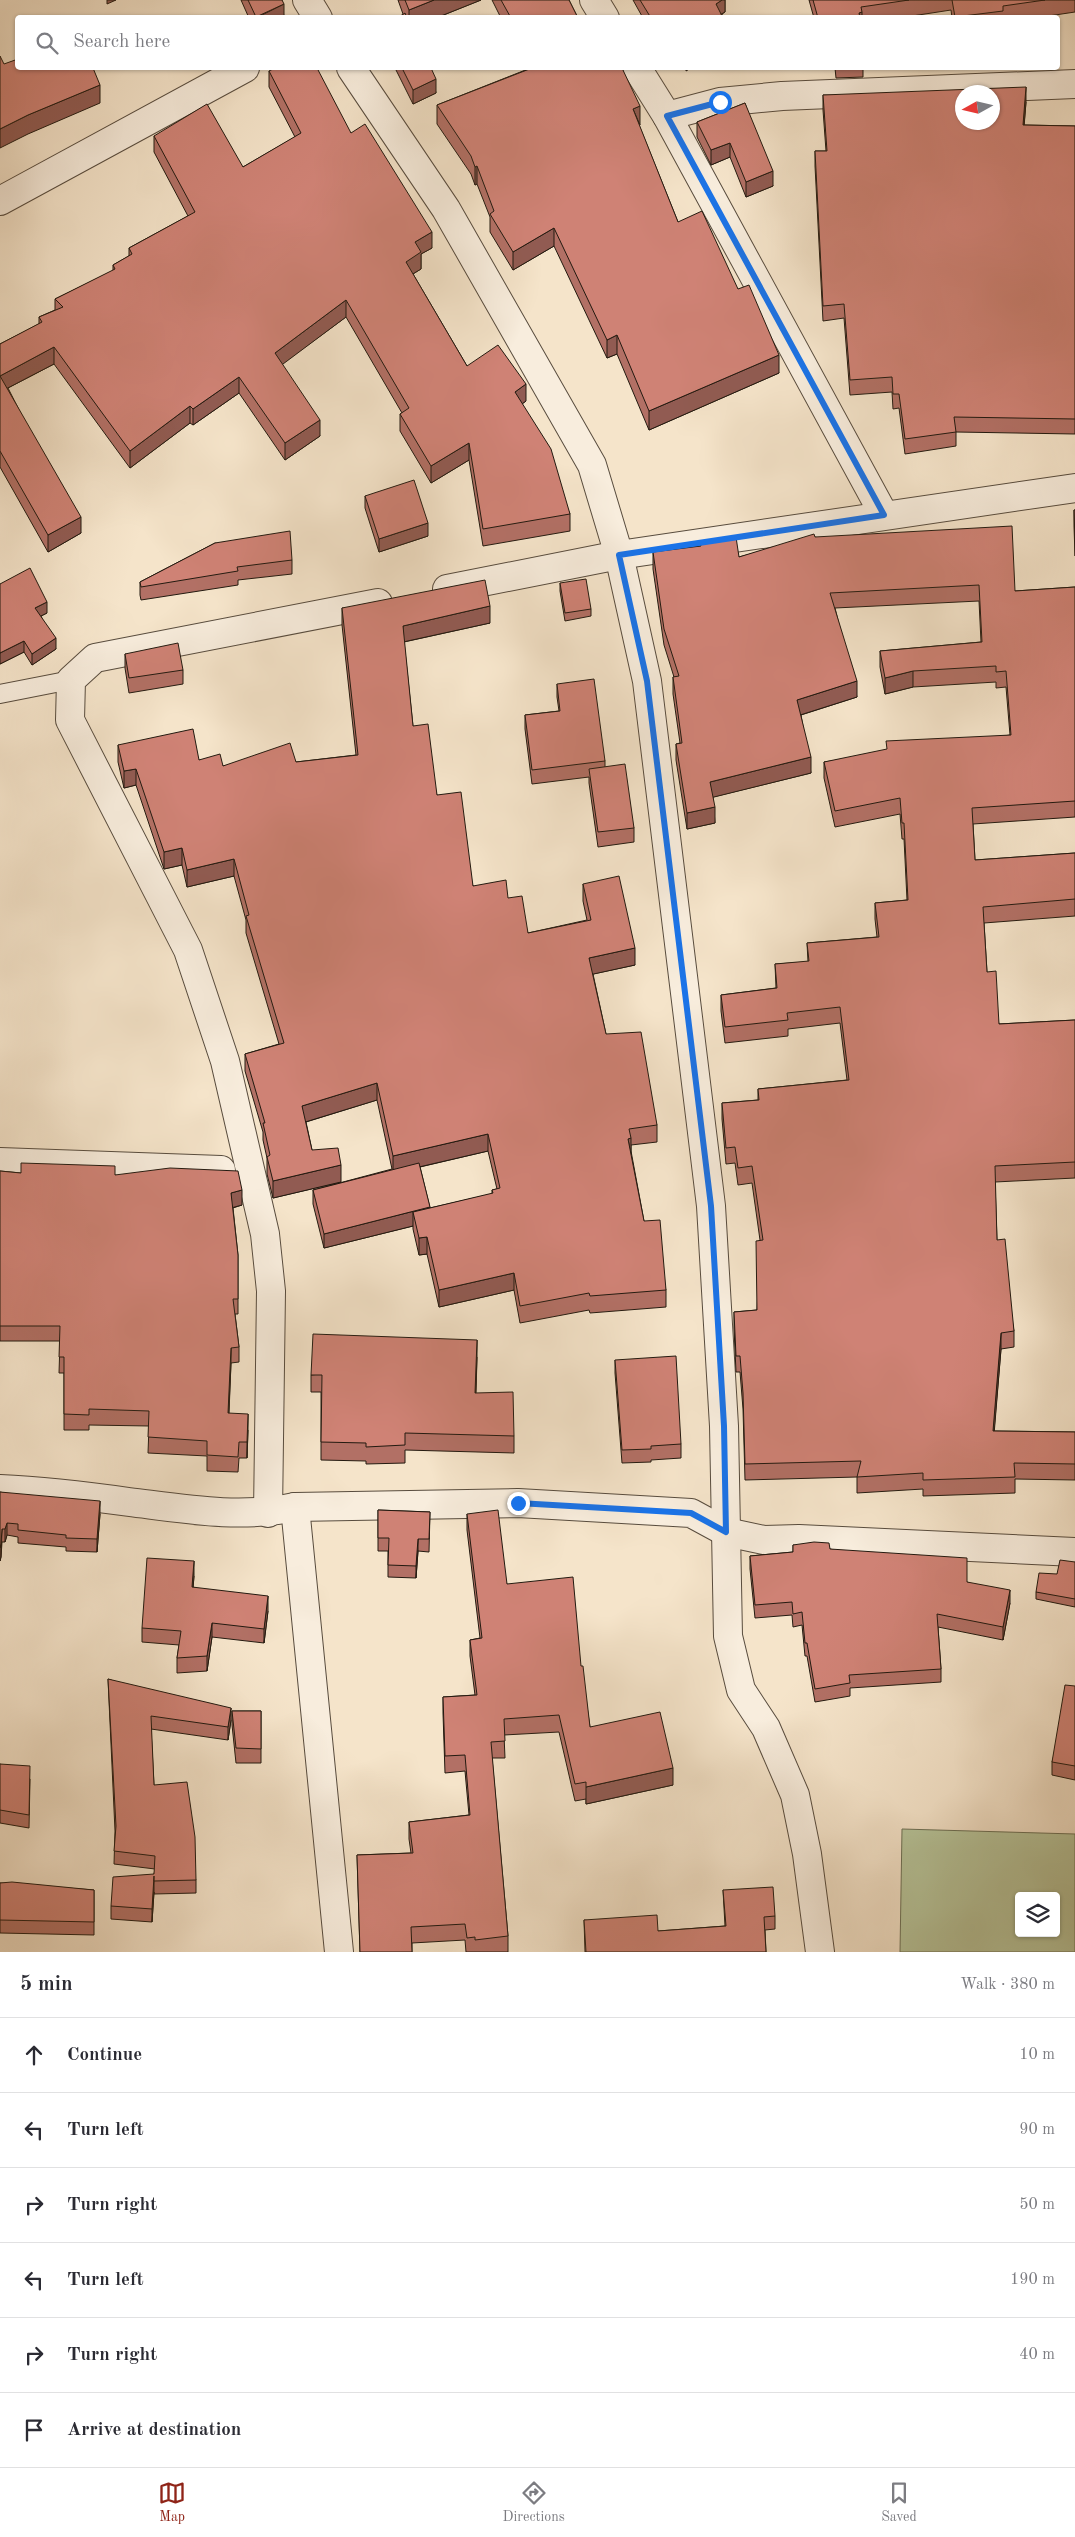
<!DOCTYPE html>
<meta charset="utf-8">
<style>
:root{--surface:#fff;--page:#f7f7f7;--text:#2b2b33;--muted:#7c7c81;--line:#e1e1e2;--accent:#8f2418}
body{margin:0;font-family:"Old Standard TT",serif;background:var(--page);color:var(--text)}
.controls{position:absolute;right:15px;bottom:15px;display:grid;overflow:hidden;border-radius:5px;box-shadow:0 1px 4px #0004}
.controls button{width:45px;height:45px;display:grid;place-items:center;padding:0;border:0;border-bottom:1px solid var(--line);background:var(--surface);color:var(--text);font:25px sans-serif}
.compass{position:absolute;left:955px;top:85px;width:45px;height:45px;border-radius:50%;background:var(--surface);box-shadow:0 1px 4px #0004;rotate:262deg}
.stop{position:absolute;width:15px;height:15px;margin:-11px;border:4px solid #1a73e8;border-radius:50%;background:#fff}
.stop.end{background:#1a73e8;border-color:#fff;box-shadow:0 1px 5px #0008}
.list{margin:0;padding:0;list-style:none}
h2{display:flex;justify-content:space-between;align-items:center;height:65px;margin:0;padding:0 20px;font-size:21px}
h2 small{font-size:16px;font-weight:400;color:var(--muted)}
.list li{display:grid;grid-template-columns:32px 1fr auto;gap:15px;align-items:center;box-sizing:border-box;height:75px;padding:0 20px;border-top:1px solid var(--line)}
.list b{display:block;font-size:19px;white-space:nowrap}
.list em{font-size:16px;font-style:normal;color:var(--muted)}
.icon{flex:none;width:28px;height:28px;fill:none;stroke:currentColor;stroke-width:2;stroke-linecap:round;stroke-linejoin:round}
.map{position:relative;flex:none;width:1075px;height:1952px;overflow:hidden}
.search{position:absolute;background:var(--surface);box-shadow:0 1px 4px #0004;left:15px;right:15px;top:15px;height:55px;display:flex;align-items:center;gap:12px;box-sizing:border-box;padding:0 18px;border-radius:5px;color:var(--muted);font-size:19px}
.sheet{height:515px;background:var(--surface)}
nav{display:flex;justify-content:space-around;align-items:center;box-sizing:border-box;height:70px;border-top:1px solid var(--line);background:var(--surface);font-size:14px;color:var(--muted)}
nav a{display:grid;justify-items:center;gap:2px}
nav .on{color:var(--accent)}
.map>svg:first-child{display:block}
</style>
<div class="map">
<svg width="1075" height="1952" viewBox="0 0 1075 1952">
<rect width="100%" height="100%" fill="#f5e4ca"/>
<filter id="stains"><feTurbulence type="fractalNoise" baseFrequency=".004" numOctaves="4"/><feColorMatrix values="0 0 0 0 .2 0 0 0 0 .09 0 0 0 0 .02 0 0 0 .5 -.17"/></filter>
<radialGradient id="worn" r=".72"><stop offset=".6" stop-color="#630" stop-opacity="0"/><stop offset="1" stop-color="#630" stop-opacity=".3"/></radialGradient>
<!-- pitch -->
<path fill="#b7c59b" stroke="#6d7056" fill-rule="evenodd" d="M902,1829l173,5v118h-175zM1019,1896h37v37h-37z"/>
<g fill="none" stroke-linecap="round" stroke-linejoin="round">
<!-- service casing -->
<g stroke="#584c3e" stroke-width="20">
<polyline id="service" points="0,694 71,680"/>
</g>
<!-- minor casing -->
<g stroke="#584c3e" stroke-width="30">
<g id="minor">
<polyline points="307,0 318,18"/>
<polyline points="594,0 605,18"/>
<polyline points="351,68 446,209 592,465 619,555 647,681 711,1206 724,1426 728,1636 741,1690 766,1728 795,1795 807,1854 820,1952"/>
<polyline points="637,68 667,116 884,515"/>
<polyline points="667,116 720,102 782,96 1075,84"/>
<polyline points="0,201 245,68"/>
<polyline points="447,589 619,555 1075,488"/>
<polyline points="0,1162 221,1170"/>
<path d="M0,1489c43,2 86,7 129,13 56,7 111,17 166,5l223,-4 173,10 35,19 38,8 35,-1 276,13"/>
<polyline points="295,1507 339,1952"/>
<polyline points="268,1513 271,1291 265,1234 225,1061 188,950 70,720 71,680 95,658 378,603"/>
</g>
</g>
<!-- service -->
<use href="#service" stroke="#f8eddd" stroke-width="18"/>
<!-- minor -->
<use href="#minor" stroke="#f8eddd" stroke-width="28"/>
</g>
<!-- wall -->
<g fill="#b27065" stroke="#231a10" fill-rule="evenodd">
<polygon points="241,0 282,0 284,18 249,18"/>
<polygon points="398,0 481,0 436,18 398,18 403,14"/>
<polygon points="492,0 569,0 578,18 501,18"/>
<polygon points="633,0 725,0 725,12 722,14 723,18 643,18"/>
<polygon points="809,0 1075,0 1075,12 1035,18 952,18 951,10 899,18 814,18"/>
<polygon points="395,68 431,68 436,93 413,104"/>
<polygon points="527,68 622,68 639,125 678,222 738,289 779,373 649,430 617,354 607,358 554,246 513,270 490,232 490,217 477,184 475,185 471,174 437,124 437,105 528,69"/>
<polygon points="835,68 863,68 863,77 836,78"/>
<polygon points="269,71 351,133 432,248 421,254 421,269 413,274 467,366 526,401 522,404 570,514 570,531 483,546 469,460 431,483 400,431 400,414 402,413 346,317 282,364 320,436 285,460 239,393 193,425 190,423 130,468 54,364 8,388 81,533 48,552 0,467 0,344 39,324 39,317 55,310 55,299 113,271 113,265 129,256 129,248 188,216 154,152 154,136 243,167 295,137 269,87"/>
<polygon points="823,95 1026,102 1024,125 1075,126 1075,434 956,432 956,446 905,454 899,408 893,409 892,392 850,395 844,318 823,321 815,166 815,151 826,151 823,110"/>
<polygon points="745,103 773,186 746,197 730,157 711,165 697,137 697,122"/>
<polygon points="365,496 428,536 379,552 365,508"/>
<polygon points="1074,510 1075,510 1075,556 1074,526"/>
<polygon points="815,537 1015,591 1075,587 1075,817 973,824 975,860 1075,853 1075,916 984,923 987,972 999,1024 1075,1020 1075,1178 995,1182 997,1240 1014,1331 1014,1347 1001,1349 994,1431 1075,1432 1075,1480 1015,1479 1015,1493 923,1496 923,1489 857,1493 857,1477 745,1480 743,1409 740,1372 736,1372 734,1328 734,1312 757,1310 760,1240 752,1183 738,1185 735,1163 726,1164 722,1119 722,1103 758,1100 758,1089 847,1080 840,1023 788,1029 788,1036 725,1043 721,1011 721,995 776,988 775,964 808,962 807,943 877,937 875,919 875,903 907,900 904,839 902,839 900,814 835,827 824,778 824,762 1010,735 1006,687 996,688 996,682 913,687 885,694 880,667 880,651 981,642 979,601 835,608 857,697 801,715 811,773 713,797 715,823 687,829 676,760 676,744 680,743 673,694 673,677 674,677 664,645 653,569 653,552 700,546 700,543 739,557"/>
<polygon points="215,543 292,560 292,574 238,580 238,585 141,600 140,595 140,582"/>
<polygon points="560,583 591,609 591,616 565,621 560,591"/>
<polygon points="0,584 47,613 41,616 56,649 32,665 24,652 0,664"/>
<path d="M342,608l148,15 -86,19 9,84 24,69 36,91 35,12 20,35 59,-13 -4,-19v-17l52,81 -42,9 13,60 51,91v17l-26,3v6l13,70 22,69v17l-76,6 -1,-3 -69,13 -6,-33 -75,17 -12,-53 -8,1 -6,-26v-3l-89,22 -11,-44v-14l79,-21 -15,-69 -71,22 6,28 29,32 -68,16 -6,-24v-16l-4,-18v-8l-18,-61v-17l34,-10 -33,-111v-13l-12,-44 -47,11 -5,-22 -18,4 -28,-84 -12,3 -6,-26v-17l81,15 24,6 73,-4 60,-7 -14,-130zM488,1151l9,38 -5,1v4l-62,14 -10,-41z"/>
<polygon points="125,654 183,670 183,684 129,693 125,668"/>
<polygon points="557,684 605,761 605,767 634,828 634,842 598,847 589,783 589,777 532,784 525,729 525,715 559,711 557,697"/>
<polygon points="0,1171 21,1173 115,1175 242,1205 233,1208 238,1255 238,1314 235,1314 239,1347 239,1362 231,1363 229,1413 248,1430 247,1458 239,1458 238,1472 207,1471 207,1456 148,1453 149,1426 89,1425 89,1430 64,1430 64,1373 59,1373 60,1341 0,1341"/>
<polygon points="477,1357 476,1393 514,1436 514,1453 405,1450 405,1463 366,1464 366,1461 321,1460 321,1392 311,1392 311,1375"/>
<polygon points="615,1360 681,1444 681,1458 651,1460 651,1462 622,1463 615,1373"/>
<polygon points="0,1492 100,1514 97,1552 66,1551 66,1547 18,1543 18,1537 7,1535 5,1542 2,1542 1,1557 0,1561"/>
<polygon points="378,1510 430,1512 429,1552 418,1551 416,1578 388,1577 388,1551 378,1551"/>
<polygon points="467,1514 507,1584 581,1666 590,1727 673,1785 586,1804 586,1799 575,1801 559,1732 504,1735 505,1758 492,1758 508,1936 508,1952 466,1952 465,1940 412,1943 412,1952 360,1952 357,1855 411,1853 409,1839 409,1822 469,1815 465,1771 445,1773 443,1713 443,1697 475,1695 470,1656 470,1640 480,1638 467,1530"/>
<polygon points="793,1545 830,1549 967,1582 1010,1603 1003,1640 938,1627 941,1669 941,1682 850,1688 850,1696 815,1702 807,1656 805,1656 802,1625 793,1627 792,1615 755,1618 750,1569 750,1556 793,1552"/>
<polygon points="1075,1562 1075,1607 1036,1599 1036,1592 1057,1574"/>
<polygon points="194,1576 193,1587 268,1611 264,1643 212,1637 207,1671 177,1673 177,1658 179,1645 142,1642 142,1628"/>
<polygon points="108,1679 231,1720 228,1740 151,1729 154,1785 196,1880 196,1893 154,1894 154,1892 152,1922 111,1919 111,1906 154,1874 155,1869 114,1864 115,1831"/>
<polygon points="1075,1686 1075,1780 1052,1775 1052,1762"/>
<polygon points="232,1711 261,1711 261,1763 236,1763 232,1725"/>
<polygon points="0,1764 30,1779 29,1828 0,1823"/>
<polygon points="0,1883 94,1890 94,1935 0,1933"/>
<polygon points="723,1890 775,1916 775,1929 765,1930 766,1952 585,1952 584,1920 658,1931 725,1926"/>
</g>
<!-- shaded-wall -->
<g fill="#915b52" stroke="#231a10">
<polygon points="107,0 116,0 107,4"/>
<polygon points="434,0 481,0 436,18 409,18 409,10"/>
<polygon points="722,0 725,0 725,12 716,17 716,4"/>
<polygon points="284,4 284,18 256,18"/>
<polygon points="862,12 862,18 859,18 859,13"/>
<polygon points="686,68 691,68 686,71"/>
<polygon points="436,79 436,93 413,104 413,90"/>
<polygon points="100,85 100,103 28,134 0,148 0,129 28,115"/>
<polygon points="1026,87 1026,102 1023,140 1023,125"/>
<polygon points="640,106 640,125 633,109"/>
<polygon points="730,143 730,157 711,165 711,150"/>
<polygon points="477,166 477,184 475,185 475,167"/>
<polygon points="773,171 773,186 746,197 746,182"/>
<polygon points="554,228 554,246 513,270 513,252"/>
<polygon points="432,232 432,248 421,254 421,269 406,278 406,262 415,242"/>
<polygon points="346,300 346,317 275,370 275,353"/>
<polygon points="617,335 617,354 607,358 607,340"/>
<polygon points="54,347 54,364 0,392 0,376"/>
<polygon points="779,355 779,373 649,430 649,411"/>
<polygon points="239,377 239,393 193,425 193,409"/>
<polygon points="526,384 526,401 515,409 515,392"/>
<polygon points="190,406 190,423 130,468 130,451"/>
<polygon points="320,420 320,436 285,460 285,443"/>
<polygon points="469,443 469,460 431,483 431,466"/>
<polygon points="81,517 81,533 48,552 48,535"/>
<polygon points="428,523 428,536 379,552 379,539"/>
<polygon points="47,602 47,613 35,619 35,608"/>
<polygon points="490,606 490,623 403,642 403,626"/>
<polygon points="56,638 56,649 32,665 32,654"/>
<polygon points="24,641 24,652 0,664 0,653"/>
<polygon points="913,671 913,687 885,694 885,678"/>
<polygon points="857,681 857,697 797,716 797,700"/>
<polygon points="811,757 811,773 710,798 710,782"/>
<polygon points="136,769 136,785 124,788 124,771"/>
<polygon points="715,807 715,823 687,829 687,813"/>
<polygon points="182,848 182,865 164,869 164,852"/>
<polygon points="234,859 234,876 187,887 187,870"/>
<polygon points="635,948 635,965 589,975 589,958"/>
<polygon points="377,1083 377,1100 302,1123 302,1106"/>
<polygon points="488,1134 488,1151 393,1173 393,1156"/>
<polygon points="631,1138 631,1155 628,1139"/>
<polygon points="341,1165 341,1182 273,1198 273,1181"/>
<polygon points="242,1190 242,1205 231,1208 231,1193"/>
<polygon points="430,1207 430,1221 413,1212 413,1226 324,1248 324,1234"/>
<polygon points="427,1237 427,1254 419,1255 419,1238"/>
<polygon points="514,1273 514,1290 439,1307 439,1290"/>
<polygon points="1001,1333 1001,1349 993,1447 993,1431"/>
<polygon points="477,1340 477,1357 475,1411 475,1393"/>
<polygon points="231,1348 231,1363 228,1429 228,1413"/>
<polygon points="248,1414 248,1430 247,1458 247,1442"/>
<polygon points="100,1501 100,1514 97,1552 97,1539"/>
<polygon points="7,1523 7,1535 5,1542 5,1529"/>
<polygon points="2,1529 1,1557 0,1561 0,1548"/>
<polygon points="418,1539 418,1551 416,1578 416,1566"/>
<polygon points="194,1561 194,1576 192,1602 192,1587"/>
<polygon points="1010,1590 1010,1603 1003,1640 1003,1627"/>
<polygon points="268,1596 268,1611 264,1643 264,1629"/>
<polygon points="212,1623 212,1637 207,1671 207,1656"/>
<polygon points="231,1708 231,1720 228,1740 228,1727"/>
<polygon points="673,1768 673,1785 586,1804 586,1787"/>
<polygon points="154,1876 154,1892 152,1922 152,1909"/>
</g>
<!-- building -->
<g fill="#cf8275" stroke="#231a10" fill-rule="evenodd">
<polygon points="248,0 282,0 284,4 256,17"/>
<polygon points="405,0 434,0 409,10"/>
<polygon points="501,0 569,0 578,18 511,18"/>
<polygon points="640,0 722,0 716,4 723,18 651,18"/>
<polygon points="813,0 909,0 861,7 862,12 859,13 860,18 818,18"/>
<polygon points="952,0 1045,0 1003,6 1003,11 955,17"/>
<polygon points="405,13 407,18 398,18"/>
<polygon points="0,56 4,64 18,59 18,68 93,68 100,85 28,115 0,129"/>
<polygon points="275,68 317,68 351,133 365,124 432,232 415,242 421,252 406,262 467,366 498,345 526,384 515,392 551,449 570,514 483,529 469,443 431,466 400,414 409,408 346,300 275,353 320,420 285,443 239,377 193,409 190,406 130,451 54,347 0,376 81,517 48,535 0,451 0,344 42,322 39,317 63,307 55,299 115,269 113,265 132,254 129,248 195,212 154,136 207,104 243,167 301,133 269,71"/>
<polygon points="402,68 431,68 436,79 413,90"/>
<polygon points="532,68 622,68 640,106 633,109 678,222 702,211 738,289 749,285 779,355 649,411 617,335 607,340 554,228 513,252 490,214 494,211 477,166 475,167 471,156 437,105"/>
<path d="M1026,87l-3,38 52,1v293l-121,-2 2,15 -51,7 -6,-45h-6l-1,-17 -42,3 -6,-76 -21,2 -8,-155h12l-4,-56zM962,92h30v30h-30z"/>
<polygon points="745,103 773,171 746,182 730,143 711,150 697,122"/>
<polygon points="414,480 428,523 379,539 365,496"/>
<polygon points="1074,510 1075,510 1075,540"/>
<polygon points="1012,526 1015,591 1075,587 1075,801 972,808 975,860 1075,853 1075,899 983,907 987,972 996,971 999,1024 1075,1020 1075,1162 995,1166 997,1240 1005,1239 1014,1331 1001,1333 993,1431 1075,1432 1075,1464 1014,1463 1015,1477 923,1480 923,1473 857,1477 861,1461 745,1464 743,1393 740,1356 736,1356 734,1312 757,1310 756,1241 763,1240 752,1166 738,1168 735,1147 726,1148 722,1103 759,1100 758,1089 849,1080 840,1007 787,1013 788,1020 725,1027 721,995 777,988 775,964 809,961 807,943 879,937 875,903 908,900 904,823 902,823 900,798 835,811 824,762 887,749 886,741 1011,735 1006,671 996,672 996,666 913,671 885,678 880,651 982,642 979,585 830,593 857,681 797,700 811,757 710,782 715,807 687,813 676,744 682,743 673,677 679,676 664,629 653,552 701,546 700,543 736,537 739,557 814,534 815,537"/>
<polygon points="290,531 292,560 237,567 238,571 141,587 140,582 215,543"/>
<polygon points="30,568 47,602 35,608 56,638 32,654 24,641 0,653 0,584"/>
<polygon points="586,579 591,609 565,613 560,583"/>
<polygon points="485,580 490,606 403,626 413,726 428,724 437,795 461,792 473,886 506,880 508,898 522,896 528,933 591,920 583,884 619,876 635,948 589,958 606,1034 641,1032 657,1125 629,1129 631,1138 628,1139 644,1221 660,1220 666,1290 590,1296 589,1293 520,1306 514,1273 439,1290 427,1237 419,1238 413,1212 493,1193 492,1190 500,1188 488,1134 393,1156 377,1083 302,1106 312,1150 338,1148 341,1165 273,1181 267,1157 270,1155 263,1123 265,1123 245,1054 284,1043 246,916 249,915 234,859 187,870 182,848 164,852 136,769 124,771 118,745 193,729 199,760 220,754 223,766 290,743 296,762 358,755 342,608"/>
<polygon points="178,643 183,670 129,678 125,654"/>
<polygon points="594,679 605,761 532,770 525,715 560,711 557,684"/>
<polygon points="625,764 634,828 598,832 589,769"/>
<polygon points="21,1163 115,1166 115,1175 170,1168 238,1171 242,1190 231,1193 238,1255 238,1299 233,1299 239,1347 231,1348 228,1413 248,1414 247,1442 239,1442 238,1457 207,1455 207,1441 148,1437 149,1411 89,1409 89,1415 64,1414 64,1357 59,1357 60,1326 0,1326 0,1171 21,1173"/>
<polygon points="419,1163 430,1207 324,1234 313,1190"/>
<polygon points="313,1334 477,1340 475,1393 513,1392 514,1436 405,1433 405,1445 366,1447 366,1443 321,1442 322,1375 311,1375"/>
<polygon points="676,1356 681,1444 651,1446 651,1449 622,1450 615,1360"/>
<polygon points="0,1492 100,1501 97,1539 66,1538 66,1535 18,1530 18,1524 7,1523 5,1529 2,1529 1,1544 0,1548"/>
<polygon points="378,1510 430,1512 429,1539 418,1539 416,1566 388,1565 389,1538 378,1538"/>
<polygon points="498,1510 507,1584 573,1577 581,1666 583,1666 590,1727 660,1712 673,1768 586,1787 586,1782 575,1784 559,1715 504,1719 505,1741 491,1742 508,1936 475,1940 475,1937 467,1938 465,1924 411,1927 412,1952 360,1952 357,1855 413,1853 409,1822 470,1815 465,1755 445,1756 443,1697 477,1695 470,1640 482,1638 467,1514"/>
<polygon points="814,1542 829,1543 830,1549 967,1558 967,1582 1010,1590 1003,1627 937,1614 941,1669 849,1675 850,1683 815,1689 807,1643 805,1643 802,1612 793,1614 792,1602 755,1605 750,1556 793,1552 793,1545"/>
<polygon points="147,1558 194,1561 192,1587 268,1596 264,1629 212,1623 207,1656 177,1658 181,1631 142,1628"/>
<polygon points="1060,1560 1075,1562 1075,1599 1036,1592 1039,1573 1057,1574"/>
<polygon points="108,1679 231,1708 228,1727 151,1716 154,1785 187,1782 195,1837 196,1880 154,1881 154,1876 152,1909 111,1906 113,1877 154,1874 155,1856 114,1851 116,1826"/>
<polygon points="1065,1685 1075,1686 1075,1766 1052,1762"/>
<polygon points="232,1711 261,1711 261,1749 236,1748"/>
<polygon points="0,1764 30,1766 29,1815 0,1810"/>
<polygon points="12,1882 94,1890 94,1922 0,1920 0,1883"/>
<polygon points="773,1887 775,1916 764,1917 766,1952 586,1952 584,1920 657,1915 658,1931 726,1926 723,1890"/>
</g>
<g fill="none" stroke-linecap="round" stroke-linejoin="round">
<!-- route -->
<polyline stroke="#1a73e8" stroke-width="6" points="518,1503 691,1513 726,1532 724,1426 711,1206 647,681 619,555 884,515 667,116 720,102"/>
</g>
<rect width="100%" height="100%" filter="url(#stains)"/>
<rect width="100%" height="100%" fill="url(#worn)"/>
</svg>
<div class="controls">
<button><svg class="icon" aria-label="layers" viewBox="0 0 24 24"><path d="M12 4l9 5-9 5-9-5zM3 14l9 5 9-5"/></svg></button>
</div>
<svg class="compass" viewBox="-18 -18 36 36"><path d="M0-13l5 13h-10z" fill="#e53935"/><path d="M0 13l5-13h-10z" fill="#7c7c81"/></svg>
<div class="stop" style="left:720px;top:102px"></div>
<div class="stop end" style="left:518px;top:1503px"></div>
<div class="search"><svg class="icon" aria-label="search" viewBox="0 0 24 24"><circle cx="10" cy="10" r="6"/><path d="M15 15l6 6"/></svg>Search here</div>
</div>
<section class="sheet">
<h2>5 min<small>Walk · 380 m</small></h2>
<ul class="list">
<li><svg class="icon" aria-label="ahead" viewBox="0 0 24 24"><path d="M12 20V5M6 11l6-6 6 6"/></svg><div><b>Continue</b></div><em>10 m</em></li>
<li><svg class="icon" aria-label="left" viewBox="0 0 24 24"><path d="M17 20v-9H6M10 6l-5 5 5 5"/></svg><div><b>Turn left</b></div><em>90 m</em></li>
<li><svg class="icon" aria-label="right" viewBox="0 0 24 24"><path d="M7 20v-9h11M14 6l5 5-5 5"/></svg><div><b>Turn right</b></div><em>50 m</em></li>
<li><svg class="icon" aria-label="left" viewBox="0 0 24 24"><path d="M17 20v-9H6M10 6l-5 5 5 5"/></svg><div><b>Turn left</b></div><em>190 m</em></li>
<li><svg class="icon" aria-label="right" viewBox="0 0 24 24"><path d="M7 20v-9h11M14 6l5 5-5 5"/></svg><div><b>Turn right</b></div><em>40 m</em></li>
<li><svg class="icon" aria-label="arrive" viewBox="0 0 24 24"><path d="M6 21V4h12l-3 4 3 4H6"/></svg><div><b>Arrive at destination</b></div></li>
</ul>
</section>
<nav>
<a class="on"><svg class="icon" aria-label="map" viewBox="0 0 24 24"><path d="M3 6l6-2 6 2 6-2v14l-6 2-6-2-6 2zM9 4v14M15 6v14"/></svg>Map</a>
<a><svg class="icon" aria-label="directions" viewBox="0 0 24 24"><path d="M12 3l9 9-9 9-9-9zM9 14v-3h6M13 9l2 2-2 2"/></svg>Directions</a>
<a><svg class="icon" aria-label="saved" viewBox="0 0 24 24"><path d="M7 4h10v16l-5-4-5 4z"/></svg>Saved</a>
</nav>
